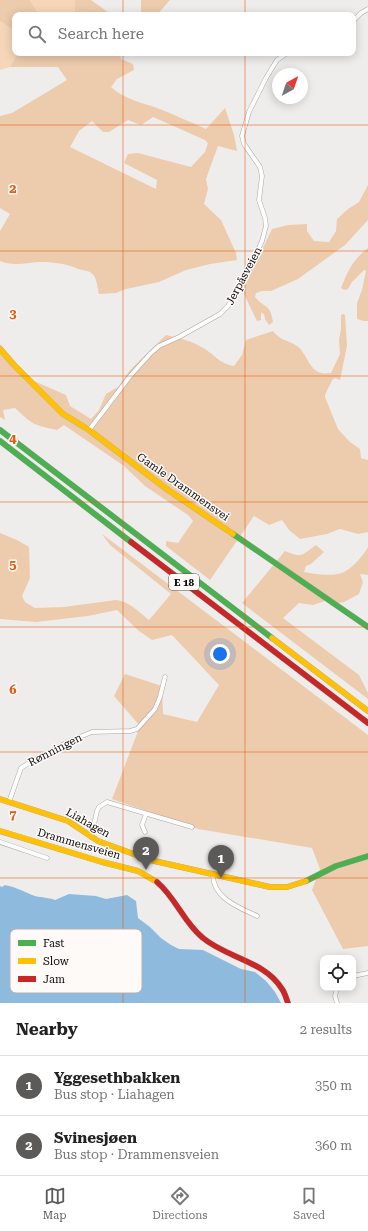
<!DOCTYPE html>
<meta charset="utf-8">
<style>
:root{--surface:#fff;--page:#f2f2f2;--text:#222;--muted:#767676;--line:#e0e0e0;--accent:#5b5a59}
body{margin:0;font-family:"Roboto Serif",serif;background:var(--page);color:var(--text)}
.controls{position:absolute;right:12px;bottom:12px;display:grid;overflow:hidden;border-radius:8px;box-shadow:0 2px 10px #0003}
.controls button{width:36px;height:36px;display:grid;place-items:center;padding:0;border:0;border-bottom:1px solid var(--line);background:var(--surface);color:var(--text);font:20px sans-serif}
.compass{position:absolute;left:272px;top:68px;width:36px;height:36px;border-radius:50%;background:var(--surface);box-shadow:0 2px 10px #0003;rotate:40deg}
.you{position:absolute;left:220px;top:654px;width:14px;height:14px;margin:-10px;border:3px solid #fff;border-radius:50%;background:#1a73e8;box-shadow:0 0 0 6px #1a73e833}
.badge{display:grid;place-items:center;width:26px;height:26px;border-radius:50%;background:var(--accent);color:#fff;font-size:13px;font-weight:700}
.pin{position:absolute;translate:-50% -33px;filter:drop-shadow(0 1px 2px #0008)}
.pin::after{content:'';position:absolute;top:21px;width:14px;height:12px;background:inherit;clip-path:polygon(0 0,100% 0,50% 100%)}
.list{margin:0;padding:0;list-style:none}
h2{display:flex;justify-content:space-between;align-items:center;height:52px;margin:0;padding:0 16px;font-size:17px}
h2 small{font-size:13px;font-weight:400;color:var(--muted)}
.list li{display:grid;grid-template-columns:26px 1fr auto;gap:12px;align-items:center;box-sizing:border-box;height:60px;padding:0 16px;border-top:1px solid var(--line)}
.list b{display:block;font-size:15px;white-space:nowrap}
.list p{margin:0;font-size:13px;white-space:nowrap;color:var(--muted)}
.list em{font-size:13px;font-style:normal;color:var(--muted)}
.icon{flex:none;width:22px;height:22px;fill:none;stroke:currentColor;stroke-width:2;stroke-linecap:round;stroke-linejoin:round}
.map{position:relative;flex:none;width:368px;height:1003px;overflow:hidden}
.search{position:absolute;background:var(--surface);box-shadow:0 2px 10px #0003;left:12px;right:12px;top:12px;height:44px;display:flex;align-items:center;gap:10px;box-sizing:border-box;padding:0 14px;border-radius:8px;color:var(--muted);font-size:15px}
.sheet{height:172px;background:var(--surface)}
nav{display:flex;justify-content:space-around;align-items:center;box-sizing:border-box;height:56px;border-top:1px solid var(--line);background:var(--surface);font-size:11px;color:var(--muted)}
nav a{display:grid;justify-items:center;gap:2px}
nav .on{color:var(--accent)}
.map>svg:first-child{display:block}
</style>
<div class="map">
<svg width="368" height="1003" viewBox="0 0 368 1003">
<rect width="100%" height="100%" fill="#efedec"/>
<!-- green -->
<g fill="#f6d6b9">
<polygon points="30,0 75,0 75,15 39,15"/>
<polygon points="0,21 15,31 15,53 18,53 10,67 0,70"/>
</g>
<!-- forest -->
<g fill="#edcbad" fill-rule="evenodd">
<polygon points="0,0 30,0 39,15 15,15 15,31 0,21"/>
<polygon points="75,0 91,0 112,15 75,15"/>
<polygon points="141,0 170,0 157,15 141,15"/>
<path d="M18,53h102l1,6 12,5 1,6 -17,9 -6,8c13,12 29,15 46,21 16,6 33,14 49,21l19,-21 9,27 3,16 -19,-5 -12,33 2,10 -4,15 17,16 15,33 1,7 -27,4 -24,6 -27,12 -33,7 -10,4 -17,1c-2,-8 -2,-21 -12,-23 -3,-1 -6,-1 -9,-2 -11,-5 -23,-7 -36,-7 -13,0 -29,5 -42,-1v-30l10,-17 -10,-6v-92l12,-3 55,-33 -9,-13h-48zM153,117l52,23 3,3 -3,9 -14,15 -53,-14 -10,1 -4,9 33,17 -1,9 -86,-42 9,-16 13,-10 11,11h6l19,-12 13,5z"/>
<path d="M368,185v35l-23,25 -47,34 -27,12h-9l-6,2 -1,4c10,12 15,6 18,25l-4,3 -4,-6 -1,-5 -3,-1v7l-4,1 -13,-27v-6l28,-59 16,-4 19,-1v7l7,10 15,1 7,-11 1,-12 11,-10 11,-7z"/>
<path d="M368,248v73h-4l-7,-2v-16l5,-13 4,-19 -2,-1 -12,12 -4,7 -4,1 -3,-2c7,-18 12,-28 27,-40z"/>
<path d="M343,314l2,1 2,31 -7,34 -5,-2 -3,2c-2,6 -6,10 -7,17l13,32 12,13 10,7 1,9 7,2v72l-10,2 -18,-5 -13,5 -27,5 -11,-9 -7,-10 -13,5 -15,-9 -44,64 -44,-34v-5l12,2 15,-22 -5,-6 -43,-29 -21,-20 -60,-41 -7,5c-24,-5 -25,-6 -42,-22l-12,2 2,10 -5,-3v-73l17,20 17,17 32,14 4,11 21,13 8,-9 7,-16 12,-7 12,-17 36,-35c14,3 26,6 39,14 12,8 14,14 29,17l8,-11 4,-15 27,-9c9,11 14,8 24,15 10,7 12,25 25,27 2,1 7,0 9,0l9,-19 -1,-14 2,-11v-14z"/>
<path d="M0,533l17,7 12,7 1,31 -8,18 3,6 10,6 29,-1 52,-7c14,2 23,12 33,20l22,-26 -61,-49 -8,-11 266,201v211l-25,3 -31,-59 8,-21 -8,-21 -114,-19 -86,-30 28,-73 -26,-30 11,-22 37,12 1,28 34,8 22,-37 -47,-50 -20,5 -13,-9 -22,-21 -29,6 -52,6 -36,-3z"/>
<path d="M316,545l8,7 -13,12 -5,2 -2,6c11,2 23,4 34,2 12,-2 25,-18 30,-27v28l-8,-1 3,8 -4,12 -15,8 -5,1 -14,-2 -12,4 -14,-2 -16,15 76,57 9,18v6l-126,-96 43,-52c17,7 16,5 31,-6z"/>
</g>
<!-- water -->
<path fill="#8ebbdd" d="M5,885c10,2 18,6 27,10 8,3 16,2 23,5l14,-6 27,2 10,3 21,-4 9,6 2,17 12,9 11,11 10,7 8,4 24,1 38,19 14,3 11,9 9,11 6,11h-281v-117l2,1z"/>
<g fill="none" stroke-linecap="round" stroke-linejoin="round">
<!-- street casing -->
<g stroke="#a8a6a6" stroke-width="5">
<g id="street">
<polyline points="353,21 361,13 368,9"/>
<polyline points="89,430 131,375 151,353 159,346 179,337 220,314 228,306 249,270 262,241 266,226 265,218 259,200 262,176 260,167 244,144 242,136 249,112 266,78 277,60 287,53"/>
<polyline points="9,802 21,768 32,761 70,741 92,732 130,731 137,729 155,709 160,697 165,677"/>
<polyline points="145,832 142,825 146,814"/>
<polyline points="91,837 97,811 99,807 107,802 192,827"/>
<polyline points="0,842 47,858"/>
<path d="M213,874c-1,24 27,34 44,42"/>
<polyline points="353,976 368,973"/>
<polyline points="337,988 335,996 337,1003"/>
</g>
</g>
<!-- fast casing -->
<g stroke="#a8a6a6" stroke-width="6">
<g id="fast">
<polyline points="0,430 272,638"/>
<polyline points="0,441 131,542"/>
<polyline points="233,534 368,627"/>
<polyline points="306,881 336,866 368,856"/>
</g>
</g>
<!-- slow casing -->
<g stroke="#a8a6a6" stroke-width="6">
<g id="slow">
<polyline points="0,349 14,365 63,414 89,430 168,490 233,534"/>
<polyline points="272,638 368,711"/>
<polyline points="0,799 68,821 98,841 150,860 270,887 287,887 306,881"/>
<polyline points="0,831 102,862 138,871 157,882"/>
</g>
</g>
<!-- jam casing -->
<g stroke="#a8a6a6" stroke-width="6">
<g id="jam">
<polyline points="131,542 368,723"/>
<path d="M157,882c19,16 27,41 46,56 24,20 62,23 79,51 3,4 4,9 6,14"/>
</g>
</g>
<!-- street -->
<use href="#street" stroke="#fdfcfc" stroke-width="4"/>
<!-- fast -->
<use href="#fast" stroke="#4caf50" stroke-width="5.5"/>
<!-- slow -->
<use href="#slow" stroke="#ffc107" stroke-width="5.5"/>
<!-- jam -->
<use href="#jam" stroke="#c62828" stroke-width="5.5"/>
</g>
<!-- grid -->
<path fill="none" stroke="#e8590c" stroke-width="1" stroke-opacity="0.55" d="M123,0v15M245,0v15M123,53v950M245,53v950M0,125h368M0,251h368M0,376h368M0,502h368M0,627h368M0,752h368M0,878h368"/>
<g text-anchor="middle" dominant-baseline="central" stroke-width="3" stroke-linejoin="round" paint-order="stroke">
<!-- shield labels -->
<rect fill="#fdfaf8" stroke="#545351" stroke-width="1" x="169" y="574" width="30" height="16" rx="3"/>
<g font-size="10" font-weight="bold" fill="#0c0b0a">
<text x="184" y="582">E 18</text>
</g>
<!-- street labels -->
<g font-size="11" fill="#0c0b0a" stroke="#fdfaf8">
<text transform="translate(244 276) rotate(-62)">Jerpåsveien</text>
<text transform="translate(183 487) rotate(35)">Gamle Drammensvei</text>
<text transform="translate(55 750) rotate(-27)">Rønningen</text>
<text transform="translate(88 823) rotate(29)">Liahagen</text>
<text transform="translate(79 844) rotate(16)">Drammensveien</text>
</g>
</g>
<!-- legend -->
<rect x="10" y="929" width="132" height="64" rx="6" fill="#fdfaf8" stroke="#b5b2b1" stroke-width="1"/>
<rect x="18" y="940" width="18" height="6" fill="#4caf50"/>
<rect x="18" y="958" width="18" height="6" fill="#ffc107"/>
<rect x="18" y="976" width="18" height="6" fill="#c62828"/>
<g font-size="11" fill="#0c0b0a">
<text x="43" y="947">Fast</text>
<text x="43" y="965">Slow</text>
<text x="43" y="983">Jam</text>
</g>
<g font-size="13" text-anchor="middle" font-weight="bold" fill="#e8590c" stroke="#fdfaf8" stroke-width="3" stroke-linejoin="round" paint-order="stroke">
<text x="13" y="193">2</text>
<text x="13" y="318">3</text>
<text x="13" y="443">4</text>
<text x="13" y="569">5</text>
<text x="13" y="694">6</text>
<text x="13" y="819">7</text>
</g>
</svg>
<div class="controls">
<button><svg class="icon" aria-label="locate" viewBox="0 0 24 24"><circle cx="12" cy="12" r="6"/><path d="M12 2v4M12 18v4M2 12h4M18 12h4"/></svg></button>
</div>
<svg class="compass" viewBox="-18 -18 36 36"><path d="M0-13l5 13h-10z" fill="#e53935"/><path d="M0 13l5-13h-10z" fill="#767676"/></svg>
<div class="you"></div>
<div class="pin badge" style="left:221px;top:878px">1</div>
<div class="pin badge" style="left:146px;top:870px">2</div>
<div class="search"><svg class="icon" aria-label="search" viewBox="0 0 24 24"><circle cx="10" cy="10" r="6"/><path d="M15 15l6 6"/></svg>Search here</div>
</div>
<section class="sheet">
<h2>Nearby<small>2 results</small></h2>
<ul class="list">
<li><span class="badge">1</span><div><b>Yggesethbakken</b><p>Bus stop · Liahagen</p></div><em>350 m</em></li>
<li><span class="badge">2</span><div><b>Svinesjøen</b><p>Bus stop · Drammensveien</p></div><em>360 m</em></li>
</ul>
</section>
<nav>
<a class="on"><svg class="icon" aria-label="map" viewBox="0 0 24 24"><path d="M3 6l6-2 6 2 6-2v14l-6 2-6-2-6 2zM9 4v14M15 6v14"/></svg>Map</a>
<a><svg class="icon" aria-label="directions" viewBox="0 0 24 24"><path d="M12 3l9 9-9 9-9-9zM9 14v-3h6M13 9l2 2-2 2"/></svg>Directions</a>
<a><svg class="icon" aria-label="saved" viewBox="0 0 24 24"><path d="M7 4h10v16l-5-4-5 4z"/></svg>Saved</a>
</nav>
